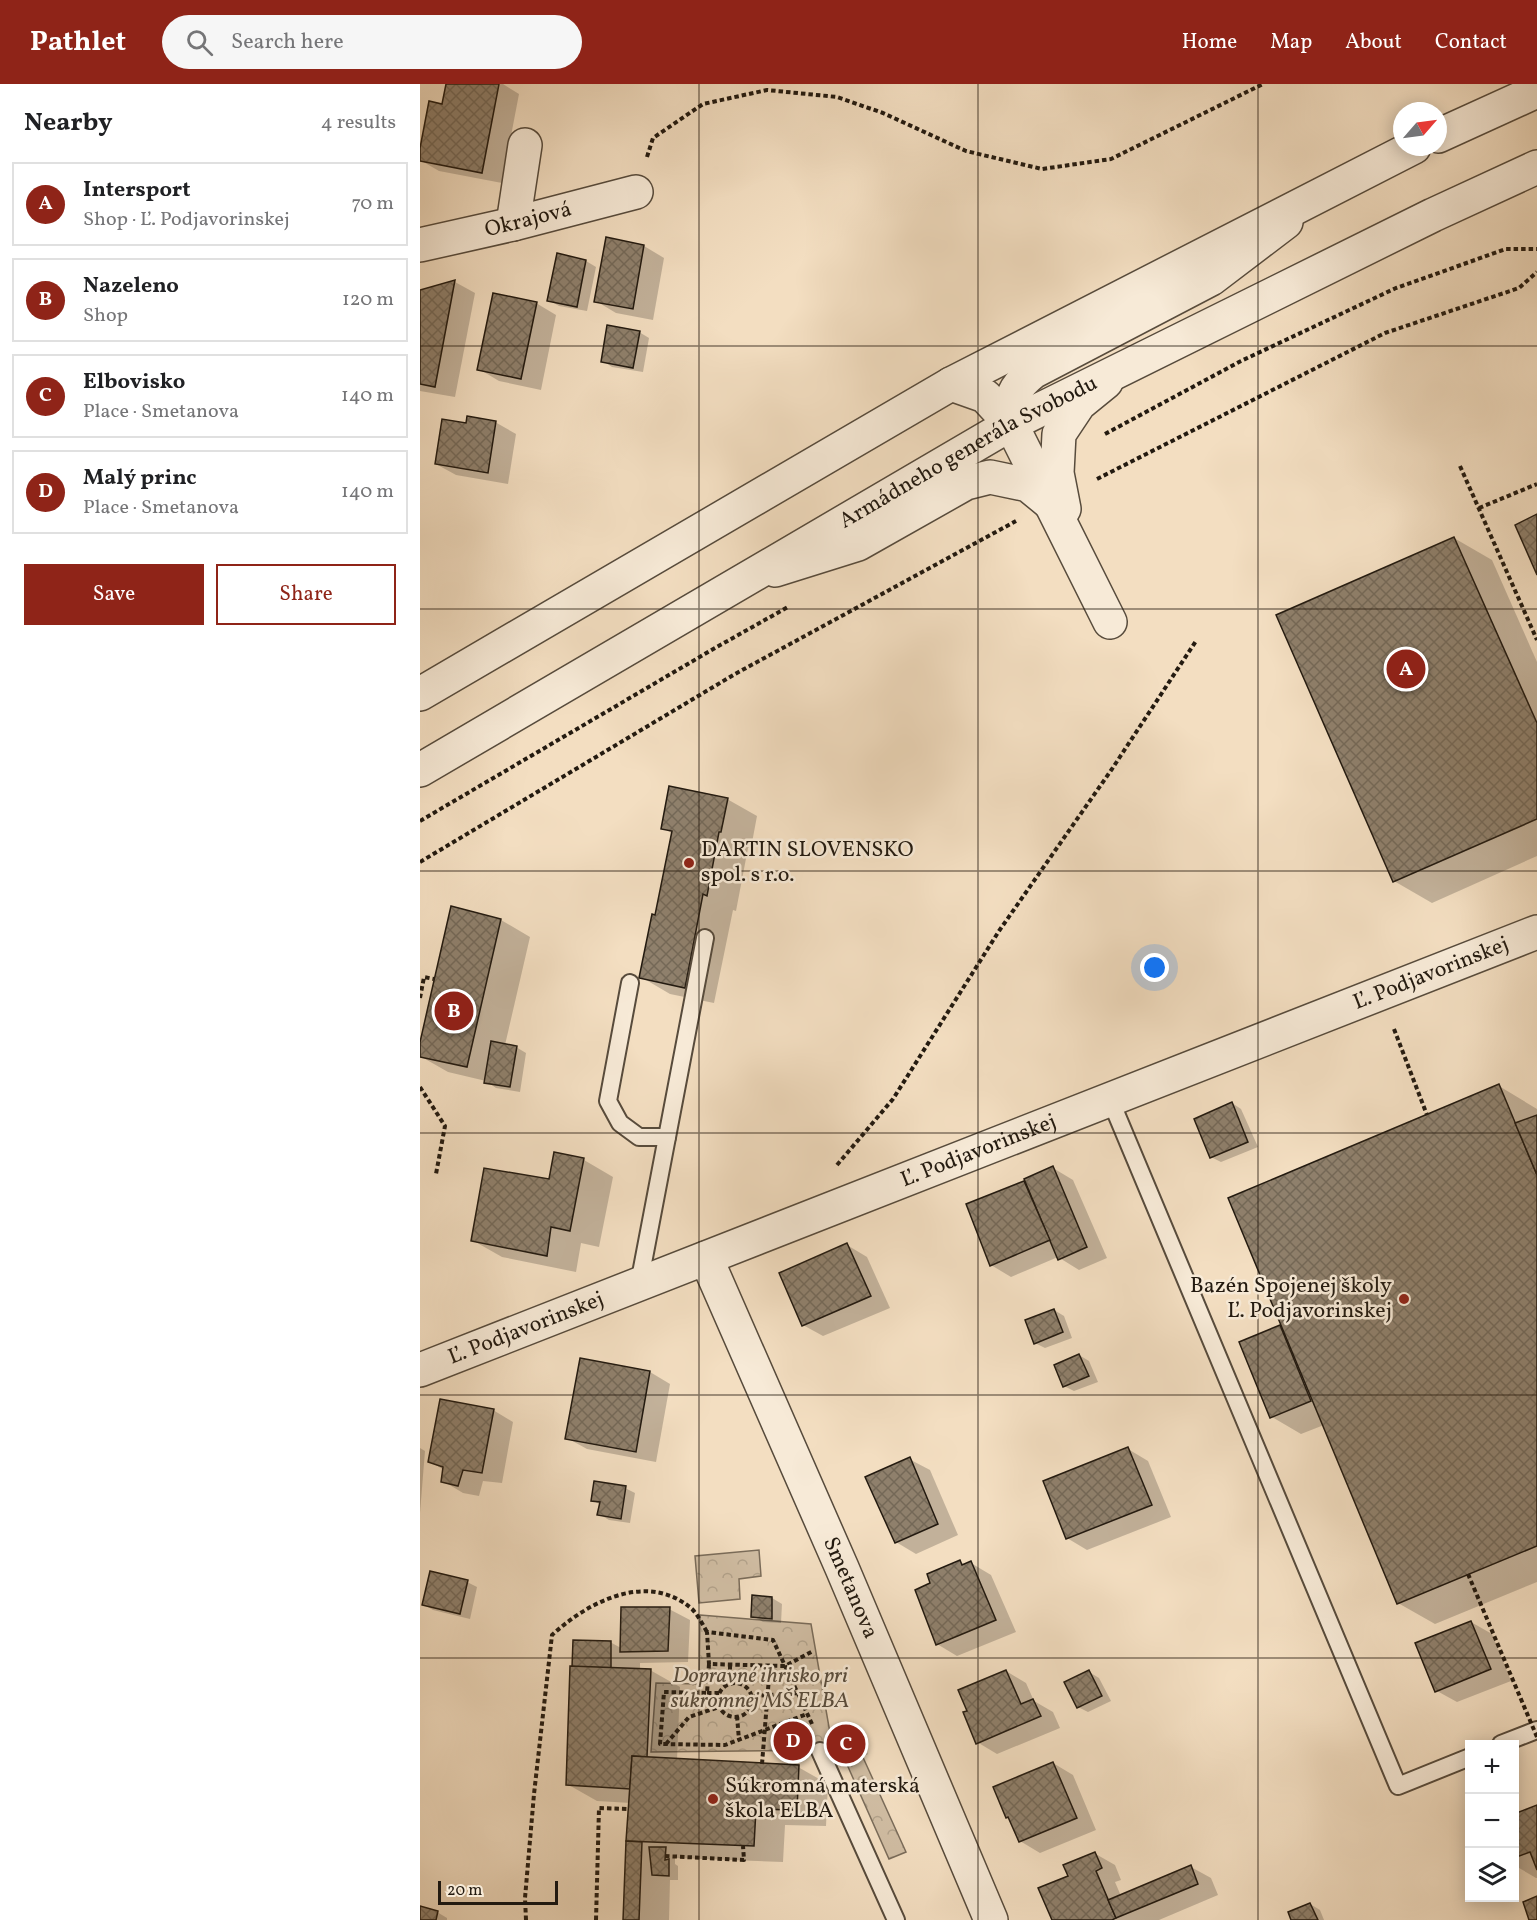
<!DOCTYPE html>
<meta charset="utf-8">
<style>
:root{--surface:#fff;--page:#f6f6f6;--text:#202124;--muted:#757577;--line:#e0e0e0;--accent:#8f2418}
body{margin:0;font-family:Vollkorn,serif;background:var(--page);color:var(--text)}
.controls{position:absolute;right:18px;bottom:18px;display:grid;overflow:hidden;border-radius:0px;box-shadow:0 3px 15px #0003}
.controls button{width:54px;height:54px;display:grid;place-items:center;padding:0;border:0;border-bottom:2px solid var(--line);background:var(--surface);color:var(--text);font:30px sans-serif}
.compass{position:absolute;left:973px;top:18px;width:54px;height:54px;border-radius:50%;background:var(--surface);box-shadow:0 3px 15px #0003;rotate:62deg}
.scale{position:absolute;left:18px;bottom:15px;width:120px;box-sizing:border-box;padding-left:6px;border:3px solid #231a10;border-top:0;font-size:16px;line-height:21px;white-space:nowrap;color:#231a10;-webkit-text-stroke:4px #f7ead7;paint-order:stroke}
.you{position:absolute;left:735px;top:884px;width:21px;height:21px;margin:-15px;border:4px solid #fff;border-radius:50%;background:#1a73e8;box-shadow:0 0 0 9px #1a73e833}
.badge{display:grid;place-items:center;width:39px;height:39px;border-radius:50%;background:var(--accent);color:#fff;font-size:20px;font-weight:700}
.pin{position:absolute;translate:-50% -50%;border:3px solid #fff;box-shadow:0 2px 6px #0006}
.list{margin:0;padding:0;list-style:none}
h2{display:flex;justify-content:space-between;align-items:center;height:78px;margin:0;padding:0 24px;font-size:26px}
h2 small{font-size:20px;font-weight:400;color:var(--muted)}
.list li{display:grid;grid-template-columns:39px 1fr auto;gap:18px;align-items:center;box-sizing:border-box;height:84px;margin:0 12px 12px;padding:0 12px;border:2px solid var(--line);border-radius:0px}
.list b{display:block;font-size:22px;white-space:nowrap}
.list p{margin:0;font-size:20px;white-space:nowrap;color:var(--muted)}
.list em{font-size:20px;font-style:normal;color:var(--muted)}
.actions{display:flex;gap:12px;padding:18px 24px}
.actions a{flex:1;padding:14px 0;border:2px solid var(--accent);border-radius:0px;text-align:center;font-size:21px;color:var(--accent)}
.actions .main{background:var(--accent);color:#fff}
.icon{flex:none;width:33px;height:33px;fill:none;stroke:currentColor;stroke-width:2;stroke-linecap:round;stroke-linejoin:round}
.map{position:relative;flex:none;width:1117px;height:1836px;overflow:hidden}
header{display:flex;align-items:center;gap:36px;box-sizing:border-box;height:84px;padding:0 30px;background:var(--accent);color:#fff}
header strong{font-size:28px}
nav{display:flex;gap:33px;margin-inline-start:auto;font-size:21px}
.search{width:420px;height:54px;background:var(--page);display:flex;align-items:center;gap:15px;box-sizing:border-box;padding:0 21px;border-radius:33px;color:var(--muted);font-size:22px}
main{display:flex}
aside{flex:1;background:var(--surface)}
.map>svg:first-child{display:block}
</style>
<header>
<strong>Pathlet</strong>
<div class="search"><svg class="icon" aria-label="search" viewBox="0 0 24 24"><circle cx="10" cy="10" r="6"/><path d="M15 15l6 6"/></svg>Search here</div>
<nav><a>Home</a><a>Map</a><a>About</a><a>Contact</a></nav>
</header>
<main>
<aside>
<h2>Nearby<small>4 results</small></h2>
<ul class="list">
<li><span class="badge">A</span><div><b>Intersport</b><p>Shop · Ľ. Podjavorinskej</p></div><em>70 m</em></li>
<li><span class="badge">B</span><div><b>Nazeleno</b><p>Shop</p></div><em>120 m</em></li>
<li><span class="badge">C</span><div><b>Elbovisko</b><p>Place · Smetanova</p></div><em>140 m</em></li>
<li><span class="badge">D</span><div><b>Malý princ</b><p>Place · Smetanova</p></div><em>140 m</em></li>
</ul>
<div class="actions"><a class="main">Save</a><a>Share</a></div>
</aside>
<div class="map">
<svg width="1117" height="1836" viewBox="0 0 1117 1836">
<defs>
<pattern id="park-crowns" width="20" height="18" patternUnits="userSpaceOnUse" patternTransform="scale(1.5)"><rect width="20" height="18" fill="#d0bda3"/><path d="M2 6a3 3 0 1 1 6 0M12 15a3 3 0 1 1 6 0" fill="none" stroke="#b2a28b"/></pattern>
<pattern id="building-cross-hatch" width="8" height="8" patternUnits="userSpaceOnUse" patternTransform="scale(1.5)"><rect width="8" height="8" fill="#8f806c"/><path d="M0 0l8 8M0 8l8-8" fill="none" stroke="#746857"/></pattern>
</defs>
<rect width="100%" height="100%" fill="#f3dec1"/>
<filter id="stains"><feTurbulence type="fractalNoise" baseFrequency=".00333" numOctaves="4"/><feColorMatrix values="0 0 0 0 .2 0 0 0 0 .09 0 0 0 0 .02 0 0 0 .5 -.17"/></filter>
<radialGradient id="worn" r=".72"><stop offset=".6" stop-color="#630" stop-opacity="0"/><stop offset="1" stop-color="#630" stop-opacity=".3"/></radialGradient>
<!-- park -->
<g fill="url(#park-crowns)" stroke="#7a6c5a" stroke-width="1.5">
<polygon points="339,1466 341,1492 319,1495 320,1515 279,1519 275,1472"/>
<polygon points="280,1531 391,1540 413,1666 231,1668 236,1599 279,1600"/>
<polygon points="441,1669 486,1768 469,1775 425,1676"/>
</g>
<!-- shadow -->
<g fill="#0003">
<polygon points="27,0 83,0 99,10 82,99 19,87 0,76 0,72 23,22"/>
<polygon points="224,162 244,174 233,236 196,229 176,217"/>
<polygon points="138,171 166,177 176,183 167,227 139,222 129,216"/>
<polygon points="35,198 55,209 35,313 0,307 0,208"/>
<polygon points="116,219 136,231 121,306 79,297 59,285"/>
<polygon points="219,248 229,254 223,288 192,283 183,277"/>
<polygon points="75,338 96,350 88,400 36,391 16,380 47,341"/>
<polygon points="1034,454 1072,476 1117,578 1117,772 1012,819 974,797"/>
<polygon points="307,715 337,732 331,764 328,764 316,827 313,826 294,919 250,910 221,893 236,832 253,750 243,744"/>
<polygon points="81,836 110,853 85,961 96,963 106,969 100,1008 76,1004 66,997 28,988 0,972 0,965"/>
<polygon points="1079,1002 1117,1025 1117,1498 1015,1540 978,1519 904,1341 881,1350 852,1333 860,1243 864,1245"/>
<polygon points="812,1019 821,1025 838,1063 801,1078 791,1073"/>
<polygon points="164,1076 193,1093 179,1163 161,1159 156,1188 82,1173 52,1156 131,1097"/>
<polygon points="633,1084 653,1096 687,1174 659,1186 638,1173 591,1193 571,1181 548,1120 606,1098"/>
<polygon points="427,1161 447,1173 470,1224 403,1252 383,1241"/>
<polygon points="634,1226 644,1232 652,1254 625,1264 615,1259"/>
<polygon points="659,1271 669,1277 678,1298 654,1307 644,1302"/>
<polygon points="230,1288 250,1300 236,1378 167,1365 147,1354"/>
<polygon points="73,1326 93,1338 82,1399 63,1397 59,1412 43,1409 23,1397 24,1386 9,1377"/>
<polygon points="0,1364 5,1367 0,1429"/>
<polygon points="708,1365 728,1377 751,1433 667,1466 647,1454"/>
<polygon points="489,1375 510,1386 538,1451 496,1470 476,1458"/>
<polygon points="205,1404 215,1409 210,1439 189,1436 179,1430 181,1421 172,1416"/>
<polygon points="540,1478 546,1481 551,1479 571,1491 596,1548 537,1572 517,1560 512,1500"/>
<polygon points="47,1498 57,1503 50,1535 13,1526 3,1520"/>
<polygon points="352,1514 362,1520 361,1539 343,1538 333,1532"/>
<polygon points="249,1525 270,1536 268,1578 220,1579 220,1586 230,1586 260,1603 257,1676 378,1683 408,1700 406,1742 365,1741 363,1778 255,1774 255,1780 258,1782 258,1796 250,1796 249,1836 205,1836 211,1719 177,1717 147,1700 190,1558 201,1564"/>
<polygon points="1051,1538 1072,1550 1091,1597 1037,1618 1017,1607"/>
<polygon points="586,1587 606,1599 614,1617 633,1628 640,1644 577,1670 557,1658 549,1628"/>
<polygon points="669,1588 679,1594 691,1617 668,1628 658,1623"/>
<polygon points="430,1649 440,1655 448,1670 433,1678 423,1672"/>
<polygon points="633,1679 653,1691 676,1746 620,1769 600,1757 591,1735 587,1733"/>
<polygon points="1117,1723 1117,1794 1116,1794 1094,1781 1094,1732"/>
<polygon points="674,1769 695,1781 701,1796 695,1798 701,1812 771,1783 791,1794 798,1811 739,1836 633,1836"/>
<polygon points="890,1820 900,1826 904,1836 873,1836"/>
<polygon points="0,1824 17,1828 27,1834 27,1836 0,1836"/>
</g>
<!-- building -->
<g fill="url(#building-cross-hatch)" stroke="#231a10" stroke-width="1.5">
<polygon points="26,0 79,0 62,89 0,77 0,64 9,17 22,20"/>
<polygon points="186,153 224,161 213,225 174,218"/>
<polygon points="137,169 166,176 157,223 127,217"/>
<polygon points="35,196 15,303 0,300 0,206"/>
<polygon points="73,209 117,218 101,295 57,286"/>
<polygon points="187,241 220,247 213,284 181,278"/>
<polygon points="47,332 76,337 68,389 15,380 22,335 46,339"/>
<polygon points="1117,430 1117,491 1095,441"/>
<polygon points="1034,453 1117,639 1117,735 973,798 856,531"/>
<polygon points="249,702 308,714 301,748 299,748 287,812 283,810 265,904 219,894 232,830 235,831 252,747 241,745"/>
<polygon points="31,822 81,835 47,983 0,973 0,958"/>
<polygon points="71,957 97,962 90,1003 64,999"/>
<polygon points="1079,1000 1117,1091 1117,1462 977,1520 808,1114"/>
<polygon points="812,1018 828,1058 790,1074 774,1035"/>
<polygon points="1117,1031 1117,1091 1095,1039"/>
<polygon points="134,1068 164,1074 150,1147 131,1143 127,1172 51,1157 64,1084 129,1095"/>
<polygon points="633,1082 667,1163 638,1176 604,1095"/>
<polygon points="604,1097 630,1156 570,1182 546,1120"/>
<polygon points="427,1159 451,1212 382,1242 359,1189"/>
<polygon points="634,1225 643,1248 614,1260 605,1236"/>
<polygon points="860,1241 891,1317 850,1334 819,1258"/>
<polygon points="659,1270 669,1292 643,1303 634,1281"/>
<polygon points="160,1274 230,1287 216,1368 145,1355"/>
<polygon points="20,1315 74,1325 62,1389 43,1386 38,1402 21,1398 23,1383 8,1378"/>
<polygon points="708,1363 732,1421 646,1455 623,1397"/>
<polygon points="490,1373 518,1440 475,1459 445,1393"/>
<polygon points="174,1397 206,1402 201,1435 177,1431 180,1418 171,1417"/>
<polygon points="540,1476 542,1481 551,1477 576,1536 516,1561 495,1506 510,1499 507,1490"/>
<polygon points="10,1487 48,1496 40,1530 2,1521"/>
<polygon points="332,1511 352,1513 352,1535 331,1533"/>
<polygon points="201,1523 250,1523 248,1567 200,1568"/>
<polygon points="1051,1537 1071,1585 1015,1608 995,1559"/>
<polygon points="153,1556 191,1557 191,1584 152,1583"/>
<polygon points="150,1582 231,1585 227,1673 212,1672 210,1705 146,1701"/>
<polygon points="586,1586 601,1620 613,1615 621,1632 556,1660 543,1628 547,1627 538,1606"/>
<polygon points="669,1586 682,1612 657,1624 644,1598"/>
<polygon points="431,1647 440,1664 422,1673 413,1656"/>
<polygon points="212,1672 379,1681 377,1726 336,1725 334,1762 206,1757"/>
<polygon points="633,1678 657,1734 599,1758 588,1733 586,1734 573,1703"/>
<polygon points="1117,1721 1117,1786 1110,1768 1094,1774 1094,1730"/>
<polygon points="206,1757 222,1758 219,1836 203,1836"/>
<polygon points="229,1763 246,1763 245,1776 249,1775 249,1792 232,1791"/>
<polygon points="675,1768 682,1784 676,1787 696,1834 692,1836 632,1836 618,1804 648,1792 643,1781"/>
<polygon points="771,1781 778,1800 696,1834 688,1816"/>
<polygon points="1117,1812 1117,1836 1109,1836 1103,1818"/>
<polygon points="890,1819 898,1836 871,1836 868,1828"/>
<polygon points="0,1822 18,1827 16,1836 0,1836"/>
</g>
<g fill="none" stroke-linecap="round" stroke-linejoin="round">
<!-- service casing -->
<g stroke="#574b3c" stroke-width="20">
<g id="service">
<polyline points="210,899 188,1017 200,1039 219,1053 247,1053"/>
<polyline points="690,1015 978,1702 1050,1673"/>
<polyline points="219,1200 285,854"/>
<polyline points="1081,1660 1117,1646"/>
<polyline points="400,1667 476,1836"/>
</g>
</g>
<!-- minor casing -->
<g stroke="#574b3c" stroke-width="36">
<g id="minor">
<polyline points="93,140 105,61"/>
<path id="s1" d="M0,161l93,-21 123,-32"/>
<polyline points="531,300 565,312 591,340 690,538"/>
<path d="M591,340c1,-28 0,-34 22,-52l178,-93 75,-57"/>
<polyline points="644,425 637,389 639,350 659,320 686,298"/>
<polyline points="355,486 438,460 546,399 570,393 608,401 630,419"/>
<path id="s2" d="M286,1174l136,310 149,352"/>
<path id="s3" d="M0,1286l1117,-438"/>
</g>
</g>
<!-- tertiary casing -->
<g stroke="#574b3c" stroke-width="36">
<g id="tertiary">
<polyline points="1018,52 1117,7"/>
<polyline points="0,610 531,300 994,63"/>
<path id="s4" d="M0,686l591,-346 422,-209 104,-48"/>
</g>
</g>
<!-- path -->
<g stroke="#231a10" stroke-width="4" stroke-dasharray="4.5 3" stroke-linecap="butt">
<polyline points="227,73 233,54 283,20 347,6 417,13 463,29 546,67 622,85 691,75 843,0"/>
<polyline points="685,350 821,277 976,204 1086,165 1117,165"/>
<polyline points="1040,382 1117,556"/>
<polyline points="677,395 965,249 1099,204 1117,188"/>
<polyline points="1059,424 1117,400"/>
<polyline points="0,737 295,564 368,523"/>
<polyline points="0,778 315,590 596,437"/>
<polyline points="0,914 4,893 14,895"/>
<polyline points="974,945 1007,1031"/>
<polyline points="0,1003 25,1042 16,1090"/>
<polyline points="417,1081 473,1015 579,847 692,685 776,557"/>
<polyline points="289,1580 287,1609 244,1608 240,1660 305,1661 387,1630"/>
<polyline points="310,1581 310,1600"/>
<circle cx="315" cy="1616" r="17"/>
<polyline points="287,1609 299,1609"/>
<polyline points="334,1612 378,1609"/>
<polyline points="317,1632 319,1656"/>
<polyline points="392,1640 353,1556 287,1548 289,1580 365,1582 393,1567"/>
<polyline points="246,1660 269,1633 299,1623"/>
<polyline points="342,1680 350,1581"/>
<polyline points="245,1772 324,1776 323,1762"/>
<path d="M106,1836l-1,-22 9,-104 18,-159c37,-34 96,-64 140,-26 6,6 11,16 15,23"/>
<polyline points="176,1836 179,1724 209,1725"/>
</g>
<!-- service -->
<use href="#service" stroke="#f7ead7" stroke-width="16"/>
<!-- minor -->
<use href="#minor" stroke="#f7ead7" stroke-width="33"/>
<!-- tertiary -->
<use href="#tertiary" stroke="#f7ead7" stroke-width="33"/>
<!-- path-bridge -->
<polyline stroke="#231a10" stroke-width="4" stroke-dasharray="4.5 3" stroke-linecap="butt" points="1048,1490 1117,1653"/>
</g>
<!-- grid -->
<path fill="none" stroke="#231a10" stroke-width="1.5" stroke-opacity="0.55" d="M279,0v1836M558,0v1836M838,0v1836M0,262h1117M0,525h1117M0,787h1117M0,1049h1117M0,1311h1117M0,1574h1117"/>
<!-- markers -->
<g fill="#8f2418" stroke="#f7ead7" stroke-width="2">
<circle cx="269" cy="779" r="6"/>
<circle cx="984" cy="1215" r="6"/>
<circle cx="293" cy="1715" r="6"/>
</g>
<g text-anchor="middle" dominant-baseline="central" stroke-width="5" stroke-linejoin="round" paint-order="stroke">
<!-- street labels -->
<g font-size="22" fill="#231a10" stroke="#f7ead7">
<text stroke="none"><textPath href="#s1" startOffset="111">Okrajová</textPath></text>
<text stroke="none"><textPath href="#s4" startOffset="634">Armádneho generála Svobodu</textPath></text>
<text stroke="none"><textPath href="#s3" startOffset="1086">Ľ. Podjavorinskej</textPath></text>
<text stroke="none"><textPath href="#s3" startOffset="600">Ľ. Podjavorinskej</textPath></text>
<text stroke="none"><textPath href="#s3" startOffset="114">Ľ. Podjavorinskej</textPath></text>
<text stroke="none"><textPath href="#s2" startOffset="360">Smetanova</textPath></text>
</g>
<!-- poi labels -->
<g font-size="22" fill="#231a10" stroke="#f7ead7" text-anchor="start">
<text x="281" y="766">DARTIN SLOVENSKO<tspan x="281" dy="25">spol. s r.o.</tspan></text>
<text x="972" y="1202" text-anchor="end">Bazén Spojenej školy<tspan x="972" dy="25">Ľ. Podjavorinskej</tspan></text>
<text x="305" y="1702">Súkromná materská<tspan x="305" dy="25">škola ELBA</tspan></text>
</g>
<!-- park labels -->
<g font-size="22" font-style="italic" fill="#574b3c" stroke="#f7ead7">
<text x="340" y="1592">Dopravné ihrisko pri<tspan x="340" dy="25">súkromnej MŠ ELBA</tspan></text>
</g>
</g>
<rect width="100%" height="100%" filter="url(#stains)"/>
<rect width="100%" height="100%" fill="url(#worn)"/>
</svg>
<div class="controls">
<button>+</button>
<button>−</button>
<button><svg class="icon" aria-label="layers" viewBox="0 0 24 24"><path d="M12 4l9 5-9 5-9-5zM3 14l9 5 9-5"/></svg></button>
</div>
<svg class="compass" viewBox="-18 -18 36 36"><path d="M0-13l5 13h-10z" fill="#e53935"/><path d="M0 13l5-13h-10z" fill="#757577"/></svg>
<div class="scale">20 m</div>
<div class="you"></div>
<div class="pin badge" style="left:986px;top:585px">A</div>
<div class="pin badge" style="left:34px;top:927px">B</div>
<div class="pin badge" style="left:426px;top:1660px">C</div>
<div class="pin badge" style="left:373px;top:1657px">D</div>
</div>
</main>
